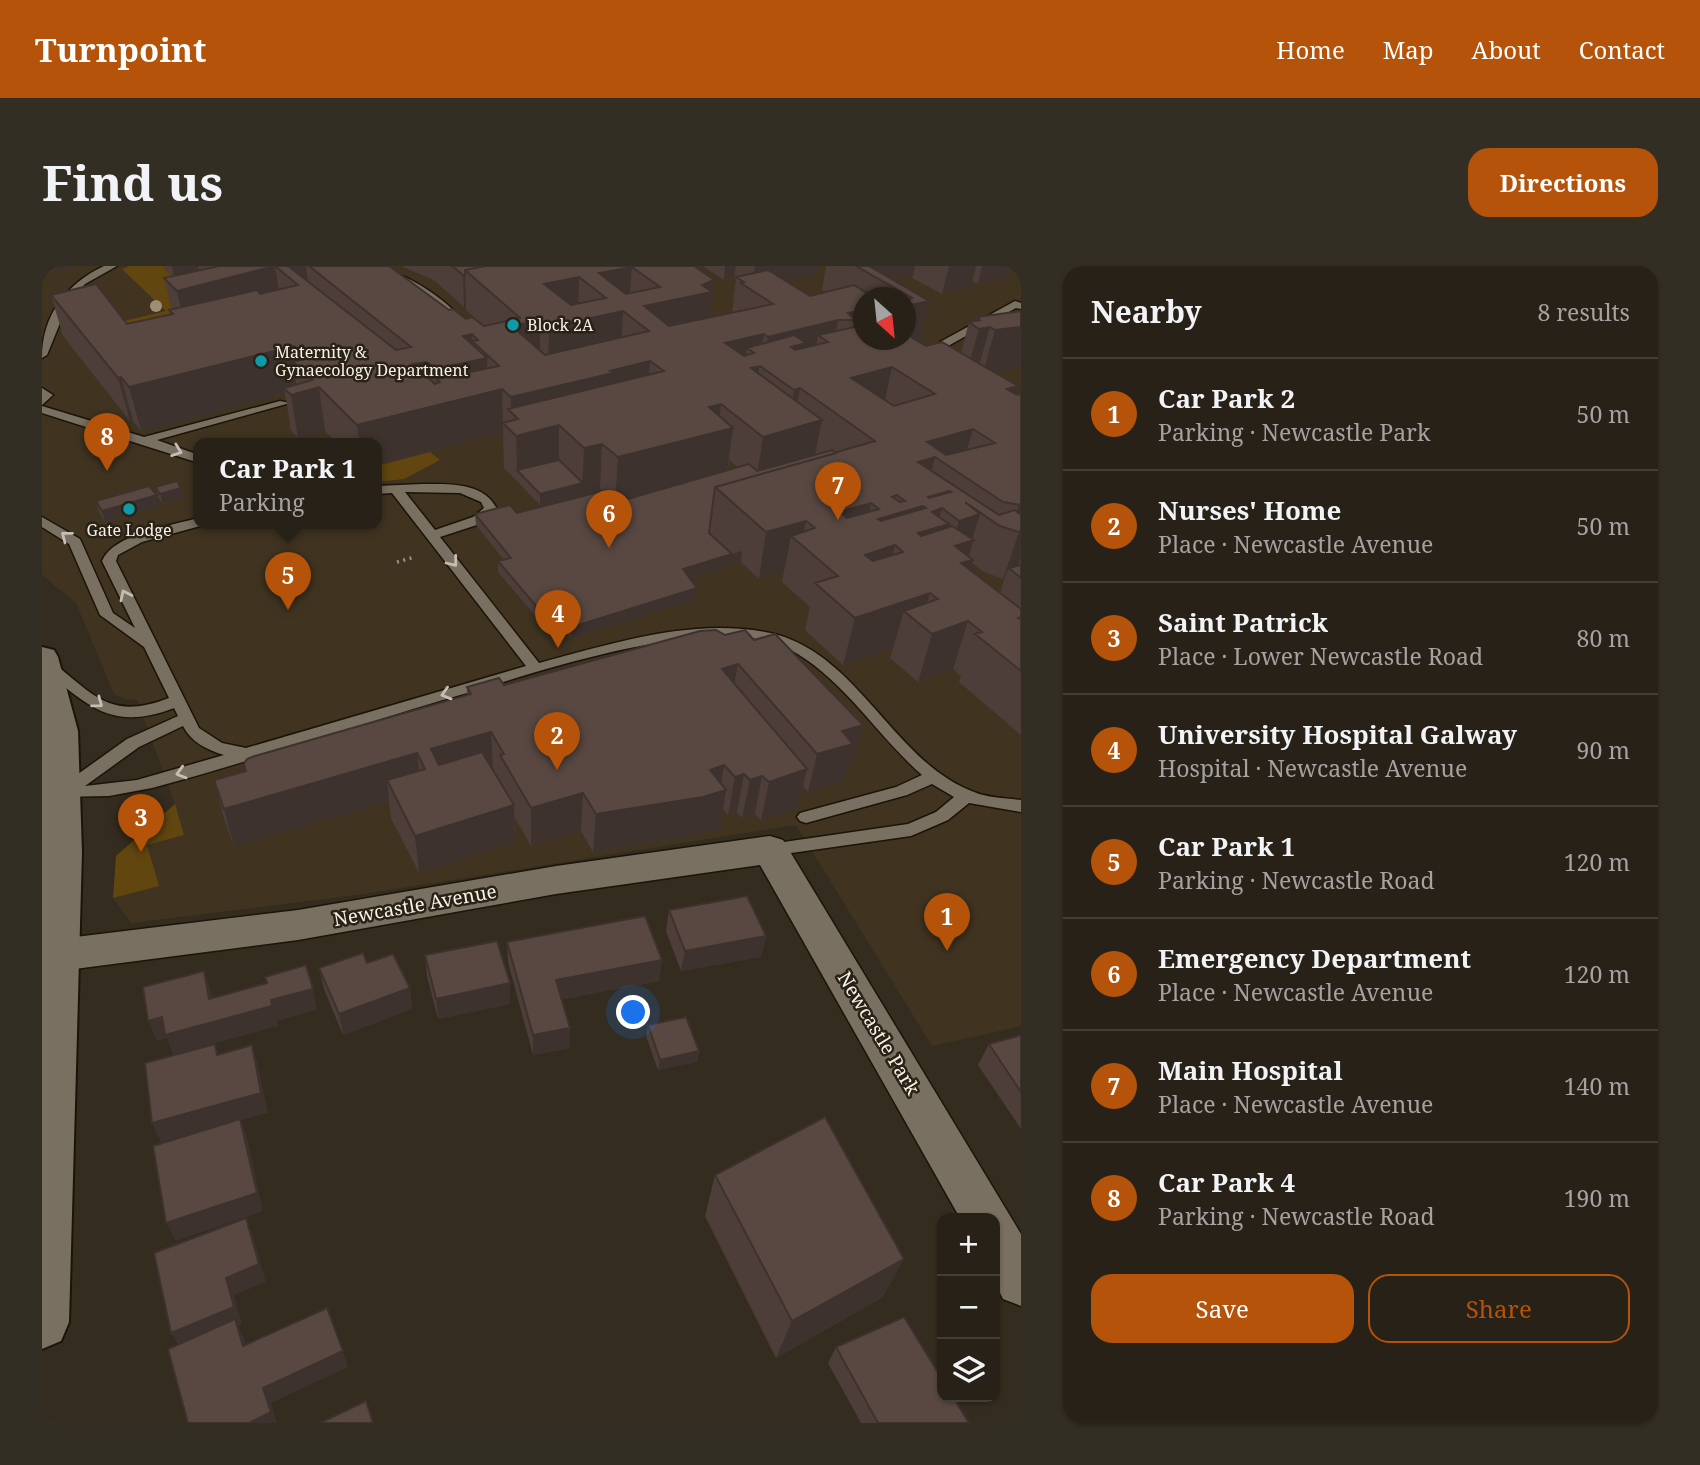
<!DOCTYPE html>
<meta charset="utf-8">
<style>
:root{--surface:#272117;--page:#332e24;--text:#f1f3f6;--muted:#a4a3a1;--line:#433e36;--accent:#b45309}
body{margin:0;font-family:"Noto Serif",serif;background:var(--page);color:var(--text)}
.controls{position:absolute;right:21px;bottom:21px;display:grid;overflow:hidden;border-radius:14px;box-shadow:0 2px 5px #0004}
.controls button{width:63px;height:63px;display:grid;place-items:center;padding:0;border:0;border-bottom:2px solid var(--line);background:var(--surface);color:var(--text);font:35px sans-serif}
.compass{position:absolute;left:811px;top:21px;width:63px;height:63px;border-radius:50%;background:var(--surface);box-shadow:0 2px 5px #0004;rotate:153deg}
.you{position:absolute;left:592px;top:747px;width:24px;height:24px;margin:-18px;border:5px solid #fff;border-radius:50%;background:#1a73e8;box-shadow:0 0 0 10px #1a73e833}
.badge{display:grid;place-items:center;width:46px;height:46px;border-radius:50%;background:var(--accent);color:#fff;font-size:23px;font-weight:700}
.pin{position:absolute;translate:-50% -58px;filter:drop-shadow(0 2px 4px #0008)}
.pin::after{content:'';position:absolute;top:37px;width:24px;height:21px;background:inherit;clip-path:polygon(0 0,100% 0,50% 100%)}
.popup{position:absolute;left:151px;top:172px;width:189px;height:91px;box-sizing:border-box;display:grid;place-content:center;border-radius:14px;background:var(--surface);filter:drop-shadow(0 2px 5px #0005);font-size:23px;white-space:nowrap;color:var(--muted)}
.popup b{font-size:26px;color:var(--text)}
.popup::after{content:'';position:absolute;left:50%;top:100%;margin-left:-14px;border:14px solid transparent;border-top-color:var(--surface)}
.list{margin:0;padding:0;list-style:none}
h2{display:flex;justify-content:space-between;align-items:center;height:91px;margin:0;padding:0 28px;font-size:30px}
h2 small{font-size:23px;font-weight:400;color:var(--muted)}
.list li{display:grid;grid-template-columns:46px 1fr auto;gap:21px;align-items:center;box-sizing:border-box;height:112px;padding:0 28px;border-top:2px solid var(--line)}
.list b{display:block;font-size:26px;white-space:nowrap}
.list p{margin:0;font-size:23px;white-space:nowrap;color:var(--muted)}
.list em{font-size:23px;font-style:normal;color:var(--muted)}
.actions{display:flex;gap:14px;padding:21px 28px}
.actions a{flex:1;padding:16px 0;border:2px solid var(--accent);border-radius:21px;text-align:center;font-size:24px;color:var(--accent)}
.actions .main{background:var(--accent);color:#fff}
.icon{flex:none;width:38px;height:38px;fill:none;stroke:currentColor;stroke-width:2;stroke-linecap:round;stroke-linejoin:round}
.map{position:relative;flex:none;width:979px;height:1157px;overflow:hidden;border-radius:21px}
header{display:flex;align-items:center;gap:42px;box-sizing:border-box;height:98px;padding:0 35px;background:var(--accent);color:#fff}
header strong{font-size:33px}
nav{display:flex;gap:38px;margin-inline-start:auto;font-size:24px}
.intro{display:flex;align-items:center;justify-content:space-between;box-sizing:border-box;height:168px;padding:0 42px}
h1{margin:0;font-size:49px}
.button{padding:18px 32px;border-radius:21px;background:var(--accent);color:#fff;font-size:24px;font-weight:700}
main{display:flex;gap:42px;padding:0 42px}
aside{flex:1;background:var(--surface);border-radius:21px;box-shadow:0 2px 5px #0004}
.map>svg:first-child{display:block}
</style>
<header>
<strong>Turnpoint</strong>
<nav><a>Home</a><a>Map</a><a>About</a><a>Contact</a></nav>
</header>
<div class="intro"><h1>Find us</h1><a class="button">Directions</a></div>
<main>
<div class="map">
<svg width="979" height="1157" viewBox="0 0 979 1157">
<rect width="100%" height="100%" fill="#342c1f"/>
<!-- built -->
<path fill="#403421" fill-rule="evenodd" d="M0,0h979v760l-89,20 -136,-221 -432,69 -233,29 -18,-25 3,-42 59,-52 -38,-104 -12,-1 -11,-5 -38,-91 -34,-28zM822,32h42v42h-42zM157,178h178v80h-178z"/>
<!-- green -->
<g fill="#61460f">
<polygon points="88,0 121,0 133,14 144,66 65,59 124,45 80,3"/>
<polygon points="388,186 398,194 362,213 335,216 335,200"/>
<polygon points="133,538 142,569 105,579 117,620 71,632 74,590"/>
</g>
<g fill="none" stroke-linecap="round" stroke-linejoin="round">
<!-- lane casing -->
<g stroke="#1b1408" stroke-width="3">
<g id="lane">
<path d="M62,0h13l-32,18 -16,17 -22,54 -5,3c0,-43 24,-74 62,-92z"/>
<path d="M319,0c36,0 79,28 102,54l-9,2 -27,-27z"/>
<polygon points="973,35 979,37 979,43 974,42 906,80 899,86 897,97 889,97 889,85 898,76"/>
<polygon points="0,122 11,129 0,139"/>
<polygon points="238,135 248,137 115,174 157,189 157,197 0,147 0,140 102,171"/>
<path d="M380,218c27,0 62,-2 75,25l-14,14 -43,14 99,126c72,-19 151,-45 226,-31 92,16 127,130 209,160 14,6 31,6 47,8v12l-52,-9 -21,17 -37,16 -141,20 -6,-1 -3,-5 3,-5 6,-1 138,-20 28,-12 18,-15 -22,-13 -25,11 -101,28 -6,-2 -3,-4 3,-4 96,-26 26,-12c-45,-39 -80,-99 -135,-127 -74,-36 -243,22 -320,45 -105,30 -209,67 -315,95l-43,8 -52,1 -2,-4 2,-4 70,-50 51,-23 -4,-8c-62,24 -86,-2 -132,-40v-9l8,1c44,35 60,61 119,38l-25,-51 -44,-32 -31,-71 -27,-17v-10l38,22 33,74 22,15 -33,-67c11,-27 70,-36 97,-43v6l5,1 -62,17 -24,13 -2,6 83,167 23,15 24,5 280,-82 -134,-173 -15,1v-8zM363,226l55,1 21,9 3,6 -11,9 -38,13zM141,460c8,16 24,24 41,29l-87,25 -52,6 54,-39z"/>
</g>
</g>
<!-- street casing -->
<g stroke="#1b1408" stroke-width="3">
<polygon id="street" points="728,570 741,574 979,968 979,1040 961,1033 953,1017 953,952 918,952 718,599 514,628 256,674 17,705 3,700 0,683 3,678 17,673 256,644 514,600"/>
</g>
<!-- secondary casing -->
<g stroke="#1b1408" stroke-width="4">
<polygon id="secondary" points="0,381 12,384 16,391 36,465 40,586 27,1056 19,1075 0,1083"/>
</g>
<!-- path -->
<polyline stroke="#979085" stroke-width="3.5" stroke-dasharray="2 4.5" stroke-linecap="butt" points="355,296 373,291"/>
<!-- lane -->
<use href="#lane" fill="#797061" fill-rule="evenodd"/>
<!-- street -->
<use href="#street" fill="#797061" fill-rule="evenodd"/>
<!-- secondary -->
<use href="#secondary" fill="#797061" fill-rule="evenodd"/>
</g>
<!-- trees -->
<circle fill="#9f8e74" cx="114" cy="40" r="6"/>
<!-- wall -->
<g fill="#4d3e39" fill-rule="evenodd">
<path d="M121,0h226l60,44 17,9 14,4 -14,-13v-4l-2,1 -30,-27 -33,-14h293l16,51 22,-4 4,-34 -2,-1 -10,2 -21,-14h114l-1,9 -29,6 23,15 15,-4 -3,-2 4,-24h193v2l-11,3 -2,6 -28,7 -6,-3 -1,6 -29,7 -30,-16 1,-2 -19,4 35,21 -10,41 7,4 35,7 8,-31 7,-1 1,-4 44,-6v56l-29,4 23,23 2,1 4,-1v341l-62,-53 2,-6 -8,-7 -35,13 -28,-24 3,-10 -50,17 -38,-35 5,-23 -28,-25 2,-11 -25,8 -18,-17 -52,16 7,21 -125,39 -4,-5 -14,4 -55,-65v-11l6,-1 -28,-35 -1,-11 42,-1 86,-22 -3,-2 -60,16 -36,-37 -1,-36 -126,33v-21h-39l-13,-13 -27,7 -7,-7 -6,-38 -144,38 -8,-10h-3l-67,-85 -12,-41 76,29 43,-10 -1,-4h3l-8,-32 8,-2zM822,32h42v42h-42zM687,194l9,7 -10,3zM930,297l12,9 19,7 2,-2 -5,16 -30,-23z"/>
<polygon points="113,221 139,222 142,232 121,238 116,231"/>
<polygon points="54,235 117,240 63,256 57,246"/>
<polygon points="658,365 810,498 805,499 800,516 766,526 761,520 756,541 719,554 713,548 700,552 695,546 686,549 681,543 678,562 655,569 551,586 539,565 489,580 473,552 473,576 377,607 349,552 347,535 192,581 182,552 172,514 203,505 202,498 425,429 425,421 462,419"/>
<polygon points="627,644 724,670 719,691 639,705 624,665"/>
<polygon points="465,676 620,694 617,715 520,733 528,762 528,782 491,789 466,696"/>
<polygon points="383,689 468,738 396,753 385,710"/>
<polygon points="325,697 368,722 370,743 301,769 282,723 277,702"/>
<polygon points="606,759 657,785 655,796 616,804 604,770"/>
<polygon points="979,769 979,863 936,799 947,778"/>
<polygon points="673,909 841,1031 734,1092 663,950"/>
<polygon points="794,1081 927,1157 819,1157 786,1097"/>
</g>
<!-- shaded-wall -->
<g fill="#3e322e" fill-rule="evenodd">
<polygon points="0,0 32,0 33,2 1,8"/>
<polygon points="130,0 156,0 158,9 133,14"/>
<polygon points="233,0 239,40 144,66 135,25"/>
<polygon points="243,0 264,0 268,33 256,19"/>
<polygon points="493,0 590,1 587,41 564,32 537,11 536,51 502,58 502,28"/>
<polygon points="683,0 694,0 692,12 682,14"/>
<polygon points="713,0 775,0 774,9 709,23"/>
<polygon points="814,0 873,0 871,10 842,16"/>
<polygon points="907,0 934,0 929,21 900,28"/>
<polygon points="940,0 977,0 977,2 966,5 964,11 936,18"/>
<polygon points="421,9 423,9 424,40 422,41"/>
<polygon points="672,14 668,54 607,65 602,40"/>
<polygon points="887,35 877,76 850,101 841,144 809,112 864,74 864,40"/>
<polygon points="822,44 822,71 807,87 813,54 806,47"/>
<polygon points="581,45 579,87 506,103 507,61"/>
<polygon points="498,54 498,95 470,60"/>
<polygon points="796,54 788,96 786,76 776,69 770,101 721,103 726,71"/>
<polygon points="948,61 936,103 925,105 937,63"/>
<polygon points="979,61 979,101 941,107 953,64"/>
<path d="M430,68l1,27 14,-3 1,34 14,-3 1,43 -126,33v-21h-17l-3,-19 81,-20 -2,-36 27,-33zM395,113l3,3 -1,22z"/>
<polygon points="722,68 711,143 709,102 712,87 705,82 701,114 683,77"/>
<polygon points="252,80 255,100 251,96 255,124 242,122 243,127 99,165 87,121"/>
<polygon points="608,95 605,138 517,159 517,204 475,204 474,170 476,153 469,146 469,131"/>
<polygon points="385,96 388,139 371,98"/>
<polygon points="79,111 91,155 88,155 76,112"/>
<polygon points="976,120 962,164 965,123"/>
<polygon points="277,121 283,165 256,172 249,129"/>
<polygon points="758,122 751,162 780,154 771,199 714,216 721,171 745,164 752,124"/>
<polygon points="679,138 676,166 691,162 685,206 573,237 576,191 667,141"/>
<polygon points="931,163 918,207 893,191 881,236 876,196 885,176"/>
<polygon points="560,178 558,223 540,228 542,182"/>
<polygon points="541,217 540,228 498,239 498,228"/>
<polygon points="139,222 142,232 121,238 118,228"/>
<polygon points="115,229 117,240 63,256 60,245"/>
<polygon points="829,237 818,283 797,246"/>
<polygon points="977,239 979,239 979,292 974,305 967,302 963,311 961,313 977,266 969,263"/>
<polygon points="881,240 868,286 861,286 853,279 841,326 823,289 836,253"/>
<polygon points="900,242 894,262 907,258 893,305 876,267 890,246"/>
<polygon points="938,248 930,274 932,274 925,295 931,294 916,341 903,301 917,255"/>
<polygon points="764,255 759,279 749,270 742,305 717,313 724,266"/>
<polygon points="700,285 699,296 640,314 641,303"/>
<polygon points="655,322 654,333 529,372 530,361"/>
<polygon points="888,327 879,359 862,345 851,382 801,399 813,352"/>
<polygon points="926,355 911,403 876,416 890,368"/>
<polygon points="525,356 525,367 511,371 511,360"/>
<polygon points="696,398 689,436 680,403"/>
<polygon points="821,459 810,498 805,499 800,516 766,526 775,488 800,465"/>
<polygon points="449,466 451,504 392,521 389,483"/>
<polygon points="375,487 379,525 345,514 347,535 192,581 182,543"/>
<polygon points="682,499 678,526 684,524 678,562 655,569 551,586 554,548"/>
<polygon points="765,503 756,541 719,554 727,516"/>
<polygon points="702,508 695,546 686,549 693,511"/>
<polygon points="720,510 713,548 700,552 708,514"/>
<polygon points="541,527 539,565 489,580 489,542"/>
<polygon points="472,539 473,576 377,607 373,570"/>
<polygon points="724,670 719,691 639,705 643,685"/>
<polygon points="620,694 617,715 514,735 514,714"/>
<polygon points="162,705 169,726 174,753 167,733"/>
<polygon points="468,717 468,738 396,753 394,733"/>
<polygon points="368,722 370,743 301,769 297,748"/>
<polygon points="271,723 275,744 235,755 236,760 131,789 125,772 115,775 106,755 120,751 229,734"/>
<polygon points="528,762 528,782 491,789 491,769"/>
<polygon points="210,779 216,799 226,847 199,854 205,872 221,945 134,975 124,957 198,855 119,877 110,857"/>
<polygon points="657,785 655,796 616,804 618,794"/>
<polygon points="204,952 211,970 224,1016 192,1029 200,1058 196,1060 201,1070 209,1096 201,1080 139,1083 129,1067 184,1012"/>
<polygon points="862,993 841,1031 734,1092 750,1055"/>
<polygon points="301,1085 306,1101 229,1137 235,1157 207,1157 221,1122"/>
</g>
<!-- building -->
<g fill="#594842" stroke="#3e322e" stroke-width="2" fill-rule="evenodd">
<path d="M177,0h69l108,84 15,-3 -102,-81h80l60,44 4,-1 13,10 6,-2 12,9 36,-8 -55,-48 20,-4h209l20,14 -12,5 10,7 -68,14 25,20 104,-22 -32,-21 3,-1 -8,-5 32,-7 42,26 44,-11 21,13h-11v12l-16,3 7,7h-17l-70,17 -4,-3 -39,9 19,13 10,-3 -7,-5 47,-13 12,8 -15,4 4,3 33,-8 -10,-7 46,-10v15h42v-6l20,12 16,-4 76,44 -11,3 10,6 4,-1v111l-18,-3 -68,-45 -17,5 81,53 16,-5 6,5v16l-2,1 -19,-6 -35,-24 15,12 -21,7 -17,-13 -10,4 17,12 -31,9 3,3 31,-10 22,14 -19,6 18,14 -12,3 60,46v8l-3,1 3,2v51l-46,-37 7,-2 -14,-11 -36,13 -28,-23 34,-12 -8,-6 -75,25 -40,-35 23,-7 -47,-40 24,-8 -9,-7 -40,11 -51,-45 160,-46 -75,-53 -6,2 -34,-24 -9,2 71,52 -59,17 -42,-33 -12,3 24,21 -115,29 -16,-13 -18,4 -25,-23 -43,11 -13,-13 15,-4 -10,-10 156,-38 -14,-10 -40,10 3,2 -102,24 -9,-8 -145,36 -38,-38 -28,8 -7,-7 28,-8 -19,-18 14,-4 -13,-12 -165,41 -8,-10 -3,1 -67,-83 45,-11 31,40 46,-10 -4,-4 88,-20 3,4 38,-9 -23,-19 -98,25 -13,-13zM590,1l28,20 -34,7 -27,-21zM537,11l27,21 -35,7 -27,-21zM581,45l26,20 -104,24 -33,-29 28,-6 9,7zM430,68l6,6 -6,1 27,25 -62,13 3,3 -5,2 -22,-20 14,-2 9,7 51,-11 -24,-22zM850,101l43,27 -41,12 -43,-28zM931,163l22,14 -49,12 -19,-13zM907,225l2,1 -22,6 -1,-1zM855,229l8,6 -5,1 -8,-5zM829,237l8,6 -32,9 -8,-6zM881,240l3,2 -45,13 -3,-2zM853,279l8,7 -30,9 -8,-6z"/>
<polygon points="410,0 443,0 423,4 423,9 421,9"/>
<polygon points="814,0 827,0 887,35 864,40 864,34 870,32"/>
<polygon points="979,45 979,61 953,64 948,61 937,63 927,56 938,54 935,51"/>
<polygon points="864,50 872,55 865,57 872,61 864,63"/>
<polygon points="790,184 794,187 673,221 667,267 690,288 641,303 655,322 530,361 525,356 511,360 456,295 469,292 433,248 468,239 475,247 564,224 575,236 707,198 715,205"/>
<polygon points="517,194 541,217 498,228 475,204"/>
<polygon points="135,215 139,222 118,228 113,221"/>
<polygon points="107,220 115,229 60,245 54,235"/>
<polygon points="979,299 979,312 967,302"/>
<polygon points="674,364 683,369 703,364 712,374 733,368 821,459 800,465 811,478 775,488 696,398 680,403 765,503 727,516 720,510 708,514 702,508 693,511 682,499 668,504 684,524 661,531 554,548 541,527 489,542 458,489 462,488 449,466 389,483 397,499 440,486 472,539 373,570 345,514 383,503 375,487 182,543 172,514 204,505 202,498 205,493 213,490 429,428 425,421 457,412 462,419 658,365"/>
<polygon points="705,630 724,670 643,685 627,644"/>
<polygon points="603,650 620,694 514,714 528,762 491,769 465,676"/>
<polygon points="455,675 468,717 394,733 383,689"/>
<polygon points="321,687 325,697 351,688 368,722 297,748 277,702"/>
<polygon points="264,699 271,723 229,734 230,740 123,769 120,751 106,755 101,721 162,705 167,733 225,717 223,711"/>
<polygon points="644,751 657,785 618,794 606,759"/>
<polygon points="979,769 979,826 947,778"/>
<polygon points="173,778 175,789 210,779 219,827 110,857 103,797"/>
<polygon points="783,851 862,993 750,1055 673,909"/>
<polygon points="198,853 215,927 124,957 111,880"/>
<polygon points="204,952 217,998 184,1012 192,1041 129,1067 112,987"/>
<polygon points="285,1042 301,1085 221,1122 229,1146 207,1157 146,1157 126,1083 193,1053 201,1080"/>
<polygon points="862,1051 900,1113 900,1131 911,1131 927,1157 836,1157 794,1081"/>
<polygon points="324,1135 331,1157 278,1157"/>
</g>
<!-- one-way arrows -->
<defs><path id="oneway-chevron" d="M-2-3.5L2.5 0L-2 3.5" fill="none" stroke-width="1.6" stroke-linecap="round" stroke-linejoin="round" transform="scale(1.75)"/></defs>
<g stroke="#c5beb3">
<use href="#oneway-chevron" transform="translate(135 185) rotate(20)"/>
<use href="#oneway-chevron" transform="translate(24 270) rotate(-142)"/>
<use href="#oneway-chevron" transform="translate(411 296) rotate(52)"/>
<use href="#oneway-chevron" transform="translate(83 329) rotate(-115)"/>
<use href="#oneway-chevron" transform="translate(404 428) rotate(163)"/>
<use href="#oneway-chevron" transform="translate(56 437) rotate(36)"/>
<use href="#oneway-chevron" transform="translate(139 507) rotate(164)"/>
</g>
<!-- markers -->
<g fill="#0f9aa8" stroke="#2a2215" stroke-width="2.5">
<circle cx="471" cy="59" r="7"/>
<circle cx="219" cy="95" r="7"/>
<circle cx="87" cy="243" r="7"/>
</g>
<g text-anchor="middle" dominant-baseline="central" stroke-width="5" stroke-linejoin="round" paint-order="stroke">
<!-- far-poi labels -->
<g font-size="16" fill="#f7f2e9" stroke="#2a2215" text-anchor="start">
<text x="485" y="59">Block 2A</text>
<text x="233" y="86">Maternity &amp;<tspan x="233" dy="18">Gynaecology Department</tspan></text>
<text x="87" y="264" text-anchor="middle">Gate Lodge</text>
</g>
<!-- street labels -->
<g font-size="19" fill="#f7f2e9" stroke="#2a2215">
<text transform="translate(373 639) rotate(-10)">Newcastle Avenue</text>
<text transform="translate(837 767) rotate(59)">Newcastle Park</text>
</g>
</g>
</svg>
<div class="controls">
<button>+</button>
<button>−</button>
<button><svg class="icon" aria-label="layers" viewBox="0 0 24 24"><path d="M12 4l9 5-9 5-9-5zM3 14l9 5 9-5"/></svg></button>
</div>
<svg class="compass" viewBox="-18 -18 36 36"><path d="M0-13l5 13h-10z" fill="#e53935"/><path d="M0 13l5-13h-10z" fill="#a4a3a1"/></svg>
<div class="you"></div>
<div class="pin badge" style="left:905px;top:685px">1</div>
<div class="pin badge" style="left:515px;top:504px">2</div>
<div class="pin badge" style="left:99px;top:586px">3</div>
<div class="pin badge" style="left:516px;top:382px">4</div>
<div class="pin badge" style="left:246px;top:344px">5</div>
<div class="popup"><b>Car Park 1</b>Parking</div>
<div class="pin badge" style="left:567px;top:282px">6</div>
<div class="pin badge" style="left:796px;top:254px">7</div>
<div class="pin badge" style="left:65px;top:205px">8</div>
</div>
<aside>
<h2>Nearby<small>8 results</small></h2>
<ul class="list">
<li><span class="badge">1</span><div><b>Car Park 2</b><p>Parking · Newcastle Park</p></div><em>50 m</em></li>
<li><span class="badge">2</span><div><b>Nurses' Home</b><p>Place · Newcastle Avenue</p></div><em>50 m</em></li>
<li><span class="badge">3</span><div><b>Saint Patrick</b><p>Place · Lower Newcastle Road</p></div><em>80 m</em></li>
<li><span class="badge">4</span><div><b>University Hospital Galway</b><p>Hospital · Newcastle Avenue</p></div><em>90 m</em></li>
<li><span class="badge">5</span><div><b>Car Park 1</b><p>Parking · Newcastle Road</p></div><em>120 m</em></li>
<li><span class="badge">6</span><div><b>Emergency Department</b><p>Place · Newcastle Avenue</p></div><em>120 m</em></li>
<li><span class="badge">7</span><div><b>Main Hospital</b><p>Place · Newcastle Avenue</p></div><em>140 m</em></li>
<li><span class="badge">8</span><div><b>Car Park 4</b><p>Parking · Newcastle Road</p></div><em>190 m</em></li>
</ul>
<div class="actions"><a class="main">Save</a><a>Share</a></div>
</aside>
</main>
